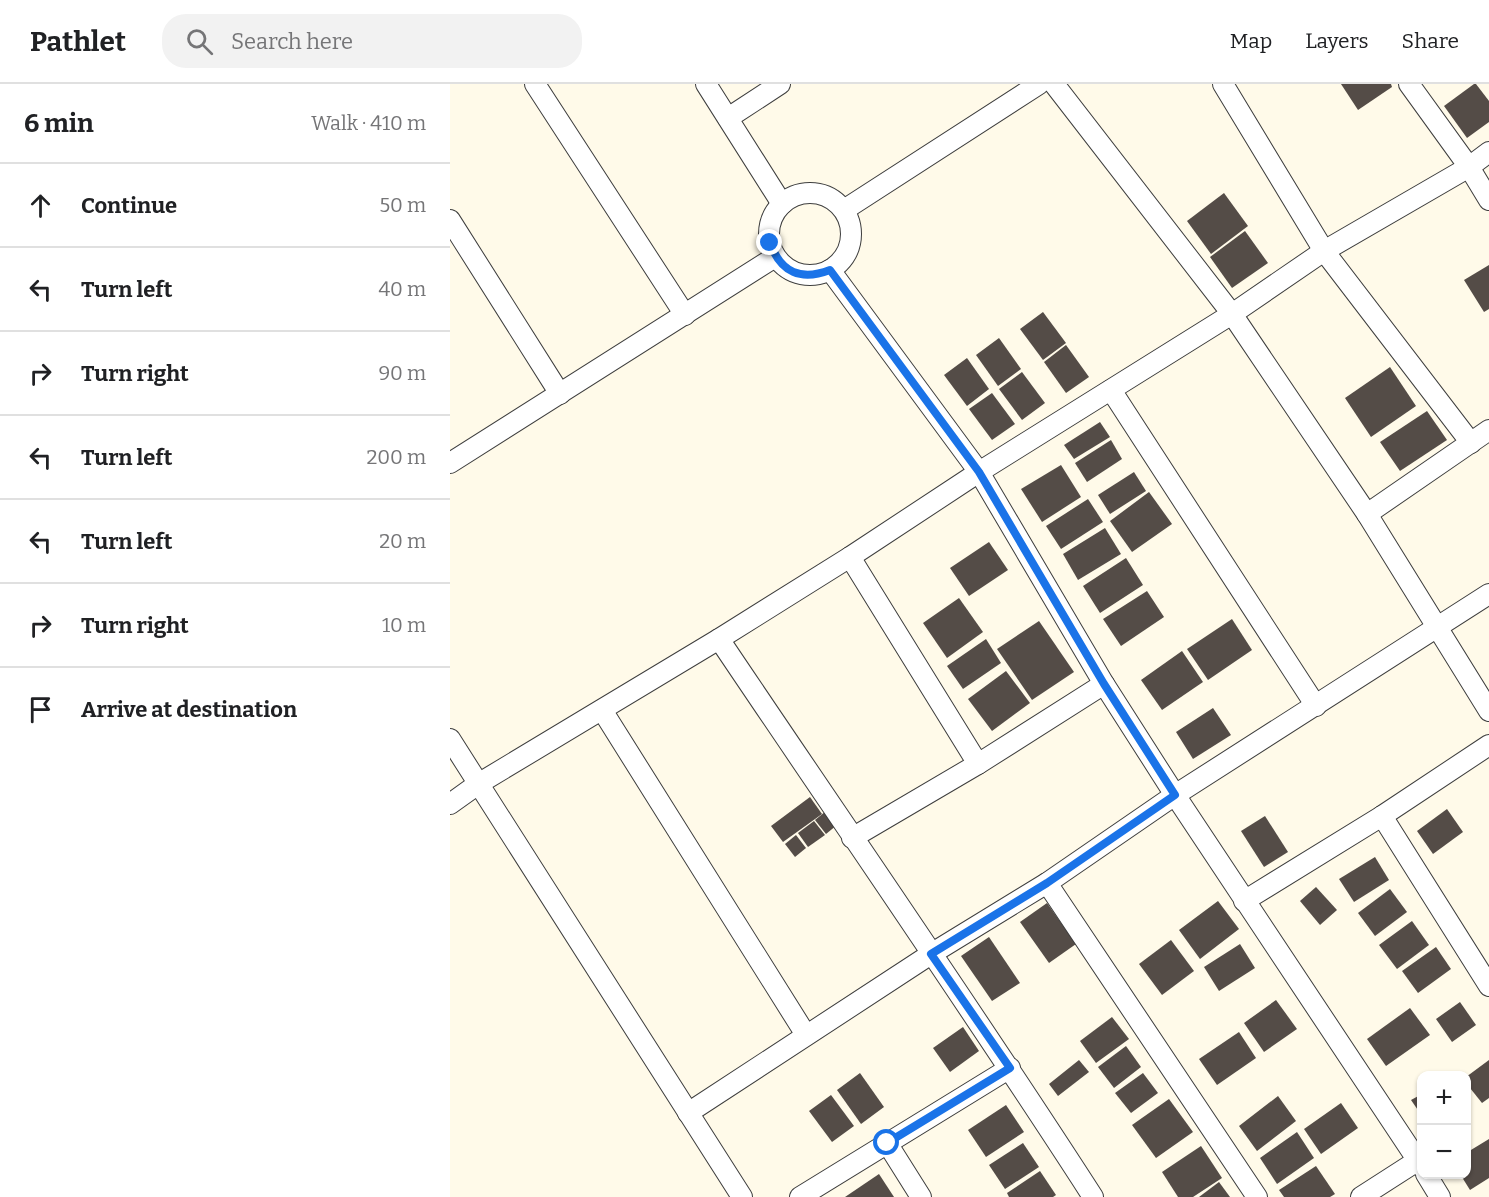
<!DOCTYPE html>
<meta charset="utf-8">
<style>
:root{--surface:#fff;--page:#f2f2f2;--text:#202124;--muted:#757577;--line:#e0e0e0}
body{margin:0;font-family:Bitter,serif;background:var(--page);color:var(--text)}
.controls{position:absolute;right:18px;bottom:18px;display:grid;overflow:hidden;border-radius:12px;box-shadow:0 2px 4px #0004}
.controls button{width:54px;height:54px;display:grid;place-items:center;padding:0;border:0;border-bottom:2px solid var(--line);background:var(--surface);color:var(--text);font:30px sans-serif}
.stop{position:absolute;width:18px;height:18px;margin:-14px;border:4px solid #1a73e8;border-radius:50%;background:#fff}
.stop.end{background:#1a73e8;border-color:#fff;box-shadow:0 2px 6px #0008}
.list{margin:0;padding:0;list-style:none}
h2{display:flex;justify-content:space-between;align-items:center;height:78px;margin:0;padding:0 24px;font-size:26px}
h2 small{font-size:20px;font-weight:400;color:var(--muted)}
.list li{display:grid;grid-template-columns:39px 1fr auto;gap:18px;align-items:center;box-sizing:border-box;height:84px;padding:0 24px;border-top:2px solid var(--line)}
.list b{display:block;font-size:22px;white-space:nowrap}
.list em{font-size:20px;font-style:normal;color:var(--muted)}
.icon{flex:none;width:33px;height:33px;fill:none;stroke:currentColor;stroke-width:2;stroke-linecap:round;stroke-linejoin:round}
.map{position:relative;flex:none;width:1039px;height:1113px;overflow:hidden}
header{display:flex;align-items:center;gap:36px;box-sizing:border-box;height:84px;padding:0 30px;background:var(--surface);border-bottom:2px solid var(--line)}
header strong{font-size:28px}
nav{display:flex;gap:33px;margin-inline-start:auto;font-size:21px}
.search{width:420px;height:54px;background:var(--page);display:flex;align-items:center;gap:15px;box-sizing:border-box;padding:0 21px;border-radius:24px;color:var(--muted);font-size:22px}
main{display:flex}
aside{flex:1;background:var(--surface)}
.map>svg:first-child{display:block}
</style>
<header>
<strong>Pathlet</strong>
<div class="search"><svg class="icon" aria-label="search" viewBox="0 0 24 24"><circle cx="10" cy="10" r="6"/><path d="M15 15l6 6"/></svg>Search here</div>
<nav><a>Map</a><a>Layers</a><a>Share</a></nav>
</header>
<main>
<aside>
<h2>6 min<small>Walk · 410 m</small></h2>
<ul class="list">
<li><svg class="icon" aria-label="ahead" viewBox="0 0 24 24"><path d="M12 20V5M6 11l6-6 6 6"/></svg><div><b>Continue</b></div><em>50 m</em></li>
<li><svg class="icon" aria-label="left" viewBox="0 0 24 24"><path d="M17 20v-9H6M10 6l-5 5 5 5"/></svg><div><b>Turn left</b></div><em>40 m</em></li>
<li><svg class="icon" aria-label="right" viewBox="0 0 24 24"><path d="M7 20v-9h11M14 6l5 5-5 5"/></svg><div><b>Turn right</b></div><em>90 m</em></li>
<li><svg class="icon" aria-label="left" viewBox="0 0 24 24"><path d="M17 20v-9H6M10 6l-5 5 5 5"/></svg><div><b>Turn left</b></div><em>200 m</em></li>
<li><svg class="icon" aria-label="left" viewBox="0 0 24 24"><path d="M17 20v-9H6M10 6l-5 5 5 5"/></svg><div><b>Turn left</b></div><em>20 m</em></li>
<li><svg class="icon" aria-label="right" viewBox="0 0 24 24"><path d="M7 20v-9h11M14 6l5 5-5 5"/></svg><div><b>Turn right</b></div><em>10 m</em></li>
<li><svg class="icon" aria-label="arrive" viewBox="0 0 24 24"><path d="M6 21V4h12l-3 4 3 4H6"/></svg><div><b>Arrive at destination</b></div></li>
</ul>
</aside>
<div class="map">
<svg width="1039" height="1113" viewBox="0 0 1039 1113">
<rect width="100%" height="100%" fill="#fffae9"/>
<!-- building -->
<g fill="#544c47">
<polygon points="891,0 941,0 942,3 908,26"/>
<polygon points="1024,0 1026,0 1039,17 1039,38 1017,54 994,22"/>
<polygon points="774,109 798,142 761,170 737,137"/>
<polygon points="795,147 818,179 782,204 760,173"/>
<polygon points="1039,181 1039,225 1034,228 1014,196"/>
<polygon points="593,228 616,259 593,276 570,245"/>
<polygon points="549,254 571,285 548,302 526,271"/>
<polygon points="616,261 639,293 616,309 594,278"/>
<polygon points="517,274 539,305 517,322 494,291"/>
<polygon points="940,283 966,322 921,353 895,314"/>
<polygon points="572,288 595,319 572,336 549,305"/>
<polygon points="542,309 565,340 542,356 519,325"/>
<polygon points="977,327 997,356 950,387 930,358"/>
<polygon points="650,338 660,353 624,375 614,361"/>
<polygon points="661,356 672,375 637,398 625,379"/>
<polygon points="611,381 631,413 592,438 571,405"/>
<polygon points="684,388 696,407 660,430 648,411"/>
<polygon points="699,408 722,440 682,468 660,437"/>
<polygon points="638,415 653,438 611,465 596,442"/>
<polygon points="655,444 671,470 628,496 613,470"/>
<polygon points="539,458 558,486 519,512 500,484"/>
<polygon points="676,474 693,501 650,529 633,502"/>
<polygon points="697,507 714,533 671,562 653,535"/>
<polygon points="509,514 533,548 497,574 473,539"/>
<polygon points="782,535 802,566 758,596 737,565"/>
<polygon points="589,537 624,588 582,616 547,565"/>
<polygon points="536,555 551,579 513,605 497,582"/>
<polygon points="732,567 753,598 712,626 691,596"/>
<polygon points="556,587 580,619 542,647 518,615"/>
<polygon points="763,624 781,651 743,675 726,648"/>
<polygon points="360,713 372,730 333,758 321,742"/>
<polygon points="997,725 1013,748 983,770 967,747"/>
<polygon points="376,727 387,741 376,750 365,736"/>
<polygon points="815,732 838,768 814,783 791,747"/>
<polygon points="364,737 375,751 358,763 348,749"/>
<polygon points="346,751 356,764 345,773 335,760"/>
<polygon points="925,773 939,796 904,818 889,795"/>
<polygon points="866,803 887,826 870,841 850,817"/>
<polygon points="940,805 957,828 925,852 908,829"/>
<polygon points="768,817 789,845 750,875 729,846"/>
<polygon points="597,819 626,860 599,879 570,838"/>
<polygon points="962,837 979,861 947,885 929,861"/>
<polygon points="539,853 570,899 542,917 511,872"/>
<polygon points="721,856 744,887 712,911 689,880"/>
<polygon points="790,860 805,884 769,907 754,883"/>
<polygon points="986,863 1001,885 968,909 952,887"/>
<polygon points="826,916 847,945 814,968 794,939"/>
<polygon points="1010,918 1026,941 1002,958 986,935"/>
<polygon points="960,924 980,951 936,982 917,955"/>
<polygon points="662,933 679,955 646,979 630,957"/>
<polygon points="513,943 529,967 500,988 483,964"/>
<polygon points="789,948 806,974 767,1001 749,975"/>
<polygon points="676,962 691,983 664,1004 648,983"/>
<polygon points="629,976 639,988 608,1012 599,1000"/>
<polygon points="1039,976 1039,1014 1032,1019 1016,999 1016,993"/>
<polygon points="410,989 434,1023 411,1040 387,1006"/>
<polygon points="693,989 708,1009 681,1029 665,1009"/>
<polygon points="972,1010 972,1032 961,1016"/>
<polygon points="381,1011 404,1042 382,1058 359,1027"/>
<polygon points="828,1012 846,1037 807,1067 789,1042"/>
<polygon points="719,1015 743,1048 706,1074 682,1041"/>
<polygon points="891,1019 908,1044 871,1070 854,1045"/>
<polygon points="556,1021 574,1048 536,1073 518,1046"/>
<polygon points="847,1048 864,1074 827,1100 810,1074"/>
<polygon points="1039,1055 1039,1094 1020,1106 1010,1090 1016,1090 1016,1069"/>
<polygon points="573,1059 589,1083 555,1105 539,1081"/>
<polygon points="751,1062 772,1094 743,1113 728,1113 712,1088"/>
<polygon points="866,1082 885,1110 880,1113 834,1113 829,1106"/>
<polygon points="590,1087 606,1111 603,1113 559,1113 557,1109"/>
<polygon points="429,1090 444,1113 395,1113"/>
<polygon points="769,1098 780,1113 749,1113"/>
</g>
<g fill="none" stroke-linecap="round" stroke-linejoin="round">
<!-- minor casing -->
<g stroke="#3e3e3e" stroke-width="22">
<g id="minor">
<polyline points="85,0 235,231"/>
<polyline points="256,0 332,120"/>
<polyline points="604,0 782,230 917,430 1039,627"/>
<polyline points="773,0 874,167 1021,359"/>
<polyline points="959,0 1019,83 1039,116"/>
<polyline points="278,34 330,0"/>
<circle cx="360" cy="150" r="41"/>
<polyline points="394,126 589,0"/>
<polyline points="0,136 110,310"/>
<polyline points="380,186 529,388 654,600 725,711 972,1083"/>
<polyline points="661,306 866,622"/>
<polyline points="0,379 325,173"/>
<polyline points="917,430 1039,346"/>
<polyline points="400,473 528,680"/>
<path d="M269,555c125,186 253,370 374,558"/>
<polyline points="152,626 356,951"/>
<polyline points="0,655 292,1113"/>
<polyline points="0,720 28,700 269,555 400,473 529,388 782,230 874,167 1019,83 1039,68"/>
<polyline points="932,732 1039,902"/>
<polyline points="402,754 528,680 654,600"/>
<polyline points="597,799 807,1113"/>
<polyline points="794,817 932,732 1039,661"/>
<polyline points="238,1029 481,870 597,799 725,711 1039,510"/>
<polyline points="437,1059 471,1113"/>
<polyline points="976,1090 990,1113"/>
<polyline points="350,1113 560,984"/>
<polyline points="911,1113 967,1077"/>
</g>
</g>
<!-- minor -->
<use href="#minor" stroke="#fff" stroke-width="20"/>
</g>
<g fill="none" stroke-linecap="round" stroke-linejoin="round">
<!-- route -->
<path stroke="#1a73e8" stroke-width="8" d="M320,159c11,30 31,38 60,27l149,202 125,212 71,111 -128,88 -116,71 79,114 -123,75"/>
</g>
</svg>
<div class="controls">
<button>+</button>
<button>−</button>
</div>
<div class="stop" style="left:437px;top:1059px"></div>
<div class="stop end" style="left:320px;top:159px"></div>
</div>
</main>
